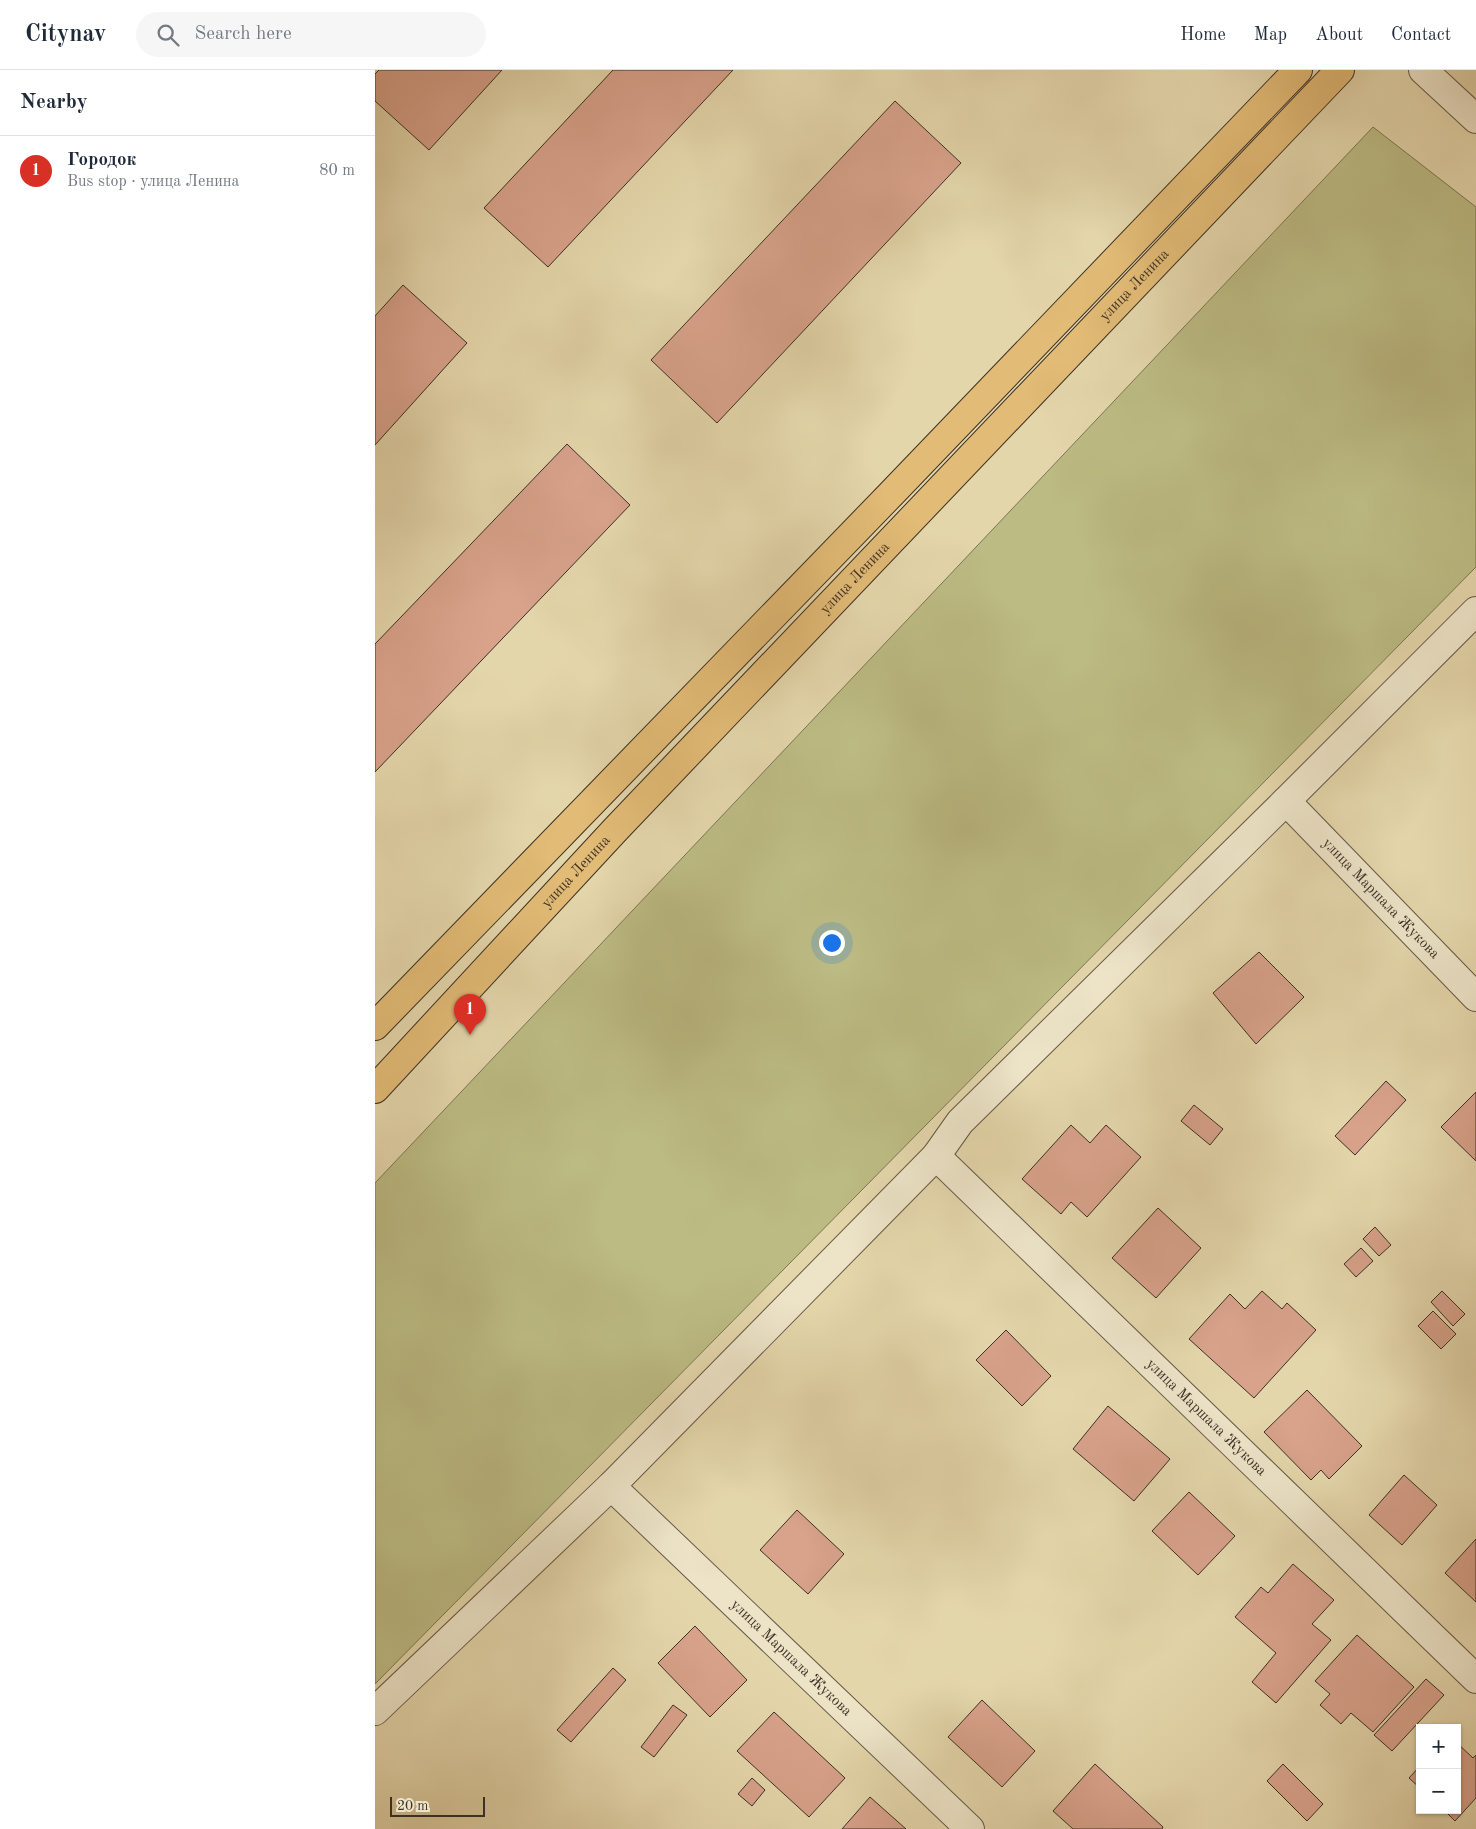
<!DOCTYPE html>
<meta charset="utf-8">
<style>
:root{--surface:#fff;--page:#f6f6f7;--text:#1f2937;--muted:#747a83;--line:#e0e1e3;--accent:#d93025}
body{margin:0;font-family:"Old Standard TT",serif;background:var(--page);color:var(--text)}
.controls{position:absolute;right:15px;bottom:15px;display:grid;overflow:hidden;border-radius:0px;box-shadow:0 1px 4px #0004}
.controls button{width:45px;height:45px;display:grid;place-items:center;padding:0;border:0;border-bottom:1px solid var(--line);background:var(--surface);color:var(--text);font:25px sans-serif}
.scale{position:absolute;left:15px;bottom:12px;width:95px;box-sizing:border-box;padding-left:5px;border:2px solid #3d3025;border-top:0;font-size:14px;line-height:18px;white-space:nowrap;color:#3d3025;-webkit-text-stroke:4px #ede4c8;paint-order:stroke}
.you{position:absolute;left:456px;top:872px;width:18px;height:18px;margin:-12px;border:4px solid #fff;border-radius:50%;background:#1a73e8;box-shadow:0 0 0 8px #1a73e833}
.badge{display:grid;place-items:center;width:32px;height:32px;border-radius:50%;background:var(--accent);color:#fff;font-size:16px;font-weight:700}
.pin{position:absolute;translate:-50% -41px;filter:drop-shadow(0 1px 2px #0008)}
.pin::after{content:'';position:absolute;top:26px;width:18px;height:15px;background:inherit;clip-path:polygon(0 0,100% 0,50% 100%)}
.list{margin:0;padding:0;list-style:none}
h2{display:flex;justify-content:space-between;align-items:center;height:65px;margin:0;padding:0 20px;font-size:21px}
h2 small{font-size:16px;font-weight:400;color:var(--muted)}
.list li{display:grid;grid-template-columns:32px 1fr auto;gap:15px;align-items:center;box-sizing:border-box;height:70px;padding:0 20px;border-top:1px solid var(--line)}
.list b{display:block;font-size:19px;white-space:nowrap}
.list p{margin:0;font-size:16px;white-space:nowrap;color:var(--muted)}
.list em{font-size:16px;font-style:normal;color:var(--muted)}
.icon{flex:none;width:28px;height:28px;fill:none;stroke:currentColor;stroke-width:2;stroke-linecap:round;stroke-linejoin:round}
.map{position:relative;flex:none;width:1101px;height:1759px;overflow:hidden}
header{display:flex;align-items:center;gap:30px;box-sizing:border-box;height:70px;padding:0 25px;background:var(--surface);border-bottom:1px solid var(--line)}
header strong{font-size:24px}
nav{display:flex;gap:28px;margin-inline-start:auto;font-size:18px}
.search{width:350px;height:45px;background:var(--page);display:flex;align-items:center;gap:12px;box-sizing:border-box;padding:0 18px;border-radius:28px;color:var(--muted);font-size:19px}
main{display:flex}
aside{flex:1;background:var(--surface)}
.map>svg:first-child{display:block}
</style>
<header>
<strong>Citynav</strong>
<div class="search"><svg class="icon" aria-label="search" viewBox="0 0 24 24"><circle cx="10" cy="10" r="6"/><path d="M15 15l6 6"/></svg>Search here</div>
<nav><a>Home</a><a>Map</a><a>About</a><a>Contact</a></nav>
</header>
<main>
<aside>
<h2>Nearby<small></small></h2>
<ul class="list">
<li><span class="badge">1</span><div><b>Городок</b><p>Bus stop · улица Ленина</p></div><em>80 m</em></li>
</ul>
</aside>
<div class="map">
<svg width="1101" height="1759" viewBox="0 0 1101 1759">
<rect width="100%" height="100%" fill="#e4d6ab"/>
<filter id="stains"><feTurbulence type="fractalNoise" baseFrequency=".004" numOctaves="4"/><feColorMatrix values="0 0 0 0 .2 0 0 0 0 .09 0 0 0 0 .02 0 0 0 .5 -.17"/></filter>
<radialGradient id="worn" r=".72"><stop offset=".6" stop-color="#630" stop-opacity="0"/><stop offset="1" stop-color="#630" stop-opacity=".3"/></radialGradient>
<!-- green -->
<polygon fill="#bcbb83" stroke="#7c7654" points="998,57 1101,137 1101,497 0,1614 0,1113"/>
<!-- building -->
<g fill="#d8a28b" stroke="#3d3025">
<polygon points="4,0 127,0 54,80 0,31 0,4"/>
<polygon points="238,0 358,0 173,197 109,138"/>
<polygon points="520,31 586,93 342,353 276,290"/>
<polygon points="28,215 92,273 0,375 0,246"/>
<polygon points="192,374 255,435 0,702 0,574"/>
<polygon points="884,882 929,927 881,974 838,923"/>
<polygon points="1011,1011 1031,1030 980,1085 960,1066"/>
<polygon points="1101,1022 1101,1091 1066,1057"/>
<polygon points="819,1035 848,1059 835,1075 806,1051"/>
<polygon points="696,1055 715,1073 731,1055 766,1087 712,1147 696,1132 686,1144 647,1109"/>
<polygon points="783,1138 826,1178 781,1228 737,1188"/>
<polygon points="1000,1157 1016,1175 1004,1186 988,1169"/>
<polygon points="986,1178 998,1191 981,1207 969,1194"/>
<polygon points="887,1221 907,1239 912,1233 941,1260 879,1328 814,1269 855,1224 870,1239"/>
<polygon points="1067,1221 1090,1244 1078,1256 1056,1232"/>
<polygon points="1058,1241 1081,1264 1066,1279 1043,1256"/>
<polygon points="631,1260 676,1306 647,1336 601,1290"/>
<polygon points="932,1320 987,1376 954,1409 946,1400 936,1410 889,1362"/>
<polygon points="733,1336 795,1389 759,1431 698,1379"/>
<polygon points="1029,1405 1062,1435 1027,1475 994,1445"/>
<polygon points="814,1422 860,1466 823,1505 777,1461"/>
<polygon points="422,1440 469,1484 433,1524 385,1480"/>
<polygon points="1101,1469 1101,1532 1070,1503"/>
<polygon points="918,1494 959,1530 937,1554 956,1570 901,1633 877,1612 901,1583 860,1547 886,1517 893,1523"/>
<polygon points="320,1556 372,1610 335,1647 283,1593"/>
<polygon points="982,1565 1039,1617 998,1662 976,1643 966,1654 945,1635 955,1624 940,1611"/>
<polygon points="238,1598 251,1610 196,1672 182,1660"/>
<polygon points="1051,1609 1069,1625 1017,1681 999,1665"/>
<polygon points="607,1630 660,1681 627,1717 573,1667"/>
<polygon points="298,1635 312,1645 279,1687 266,1677"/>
<polygon points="399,1642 470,1708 434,1747 362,1681"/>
<polygon points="1082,1673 1098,1688 1101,1685 1101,1728 1080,1751 1069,1740 1082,1740"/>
<polygon points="720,1694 788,1757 787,1759 698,1759 678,1741"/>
<polygon points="908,1694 948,1734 932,1751 892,1711"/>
<polygon points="1045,1696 1045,1718 1034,1708"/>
<polygon points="377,1708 390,1720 377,1736 363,1724"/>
<polygon points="495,1727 531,1759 467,1759"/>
</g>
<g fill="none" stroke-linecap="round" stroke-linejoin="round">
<!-- minor casing -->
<g stroke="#675a46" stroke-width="30">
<g id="minor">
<polyline points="1048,0 1101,49"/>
<path id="s1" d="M911,731l190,196"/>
<path id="s2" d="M561,1086l540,523"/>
<path id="s3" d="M236,1416l359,343"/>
<polyline points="0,1641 236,1416 561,1086 585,1052 911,731 1101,541"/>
</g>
</g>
<!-- major casing -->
<g stroke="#3d3025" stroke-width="30">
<g id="major">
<polyline points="0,956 517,423 923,0"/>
<path id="s4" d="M0,1019l241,-260 724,-759"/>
</g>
</g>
<!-- minor -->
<use href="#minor" stroke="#ede4c8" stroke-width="28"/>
<!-- major -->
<use href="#major" stroke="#e2bb76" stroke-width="28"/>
</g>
<g text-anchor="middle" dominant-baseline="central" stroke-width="4.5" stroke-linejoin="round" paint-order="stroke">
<!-- street labels -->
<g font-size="15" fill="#3d3025" stroke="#ede4c8">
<text stroke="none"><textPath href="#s4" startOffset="1106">улица Ленина</textPath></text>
<text stroke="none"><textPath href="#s4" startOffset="701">улица Ленина</textPath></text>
<text stroke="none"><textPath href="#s4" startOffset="296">улица Ленина</textPath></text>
<text stroke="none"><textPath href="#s1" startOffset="136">улица Маршала Жукова</textPath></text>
<text stroke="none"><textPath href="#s2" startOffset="376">улица Маршала Жукова</textPath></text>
<text stroke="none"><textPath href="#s3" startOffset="249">улица Маршала Жукова</textPath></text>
</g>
</g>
<rect width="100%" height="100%" filter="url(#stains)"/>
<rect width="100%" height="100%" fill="url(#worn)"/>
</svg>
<div class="controls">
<button>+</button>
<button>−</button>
</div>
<div class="scale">20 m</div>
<div class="you"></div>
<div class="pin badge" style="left:95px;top:965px">1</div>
</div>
</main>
